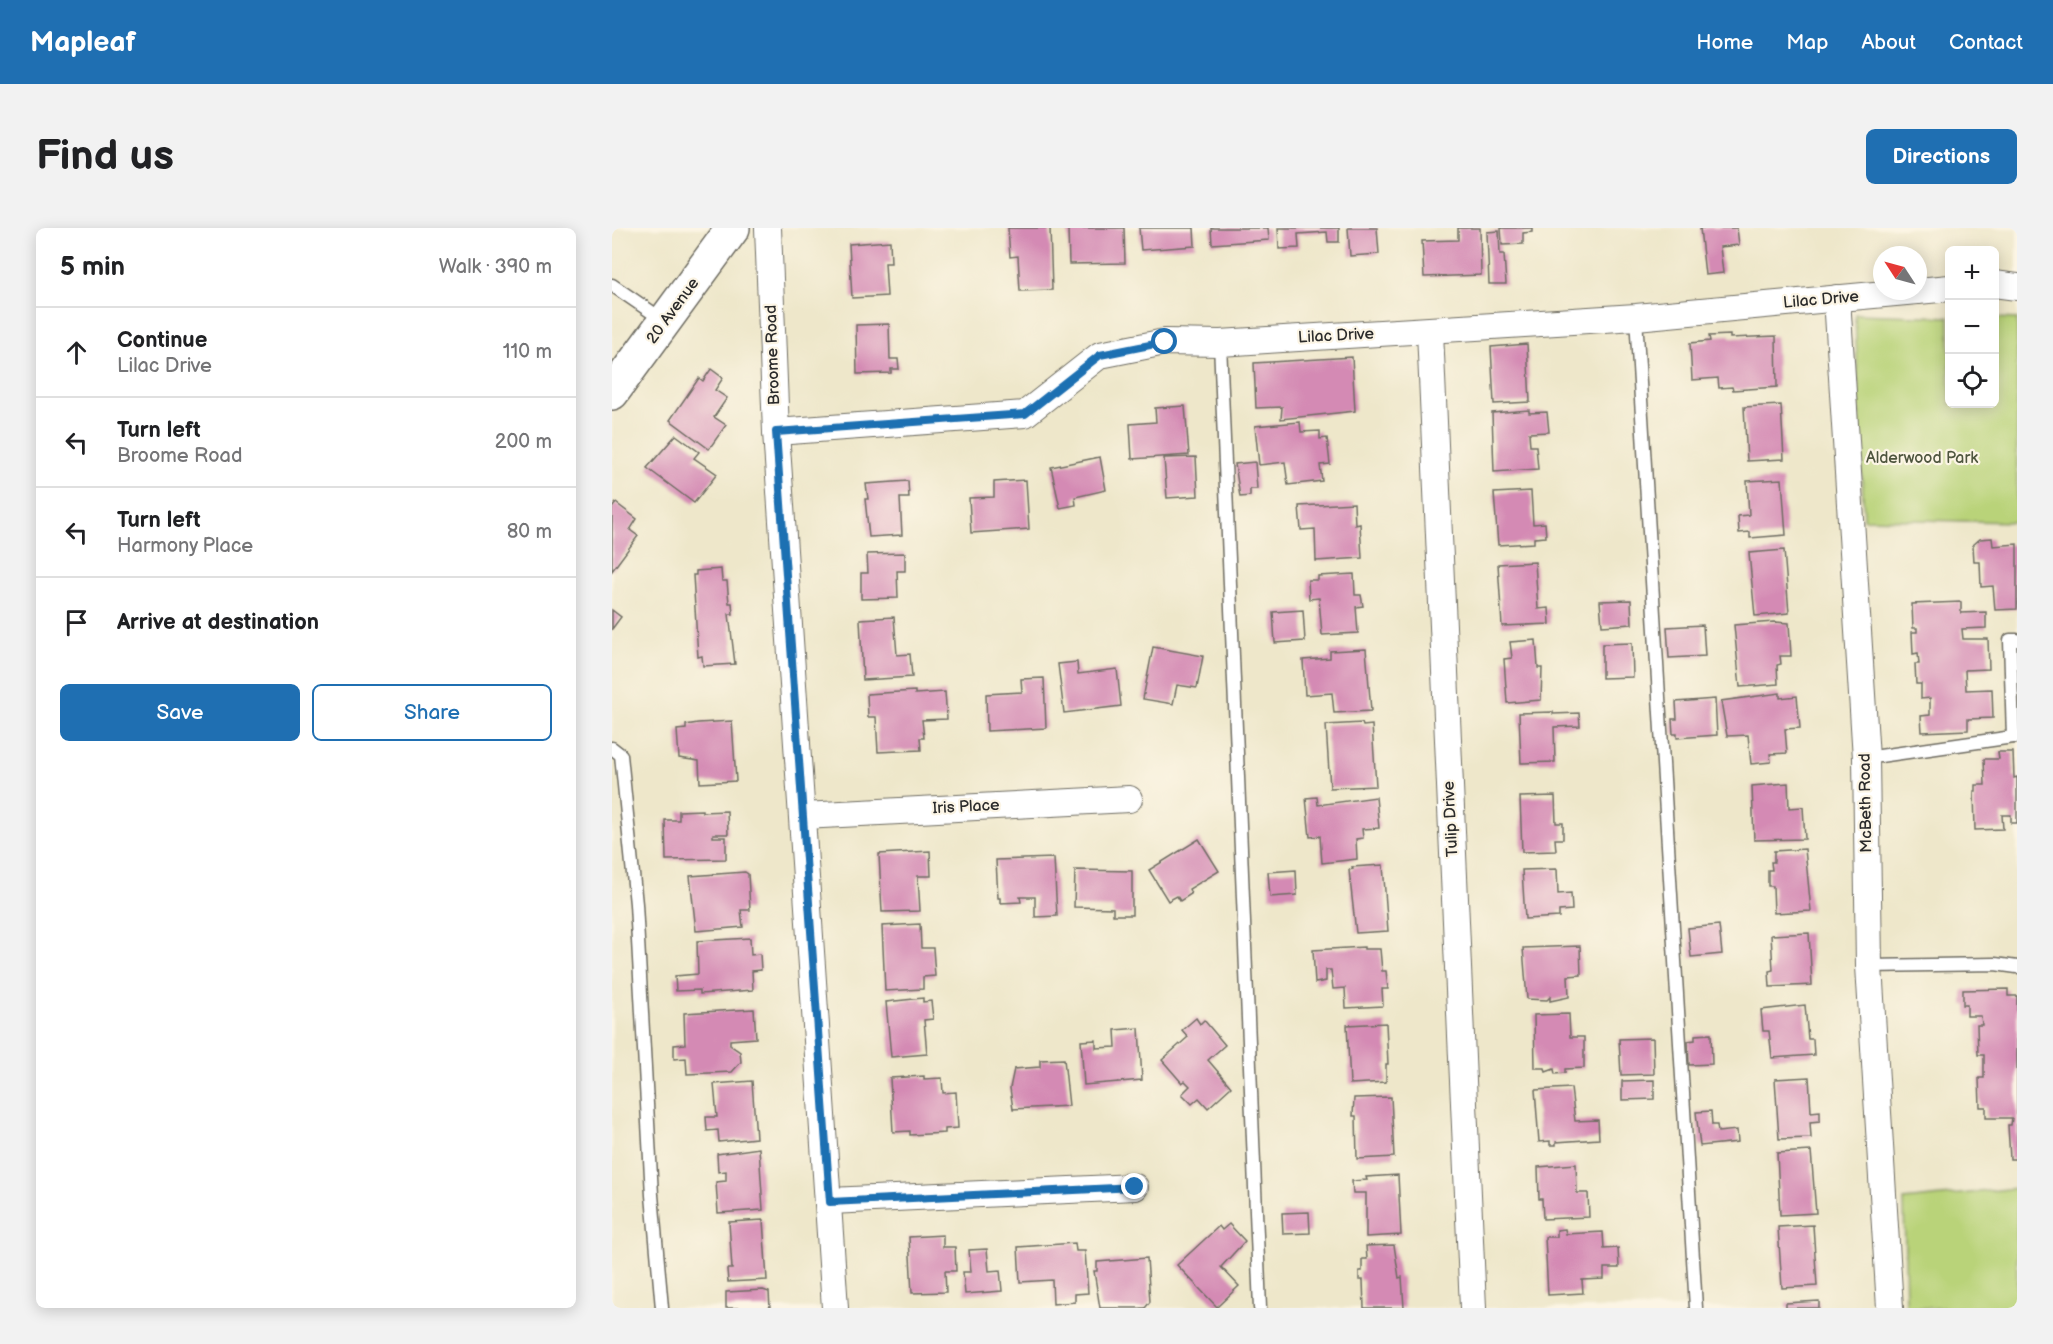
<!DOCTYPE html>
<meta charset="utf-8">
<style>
:root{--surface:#fff;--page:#f2f2f2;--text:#202124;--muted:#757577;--line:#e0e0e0;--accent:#1f6fb2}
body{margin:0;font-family:"Balsamiq Sans",sans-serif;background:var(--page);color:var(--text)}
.controls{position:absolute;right:18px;top:18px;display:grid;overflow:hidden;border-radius:9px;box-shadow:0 3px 15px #0003}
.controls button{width:54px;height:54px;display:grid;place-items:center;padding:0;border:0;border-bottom:2px solid var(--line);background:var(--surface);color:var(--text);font:30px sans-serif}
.compass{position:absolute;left:1261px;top:18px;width:54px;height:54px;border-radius:50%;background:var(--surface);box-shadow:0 3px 15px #0003;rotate:306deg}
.stop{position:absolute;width:18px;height:18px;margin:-14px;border:4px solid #1f6fb2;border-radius:50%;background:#fff}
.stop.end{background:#1f6fb2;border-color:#fff;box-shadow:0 2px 6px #0008}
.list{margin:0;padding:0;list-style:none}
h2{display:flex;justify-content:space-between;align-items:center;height:78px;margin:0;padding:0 24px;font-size:26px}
h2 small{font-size:20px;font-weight:400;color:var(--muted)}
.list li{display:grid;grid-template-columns:39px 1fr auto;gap:18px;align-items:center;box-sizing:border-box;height:90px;padding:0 24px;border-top:2px solid var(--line)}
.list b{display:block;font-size:22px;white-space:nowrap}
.list p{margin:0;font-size:20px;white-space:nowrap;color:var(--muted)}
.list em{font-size:20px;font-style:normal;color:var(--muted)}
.actions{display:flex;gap:12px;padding:18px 24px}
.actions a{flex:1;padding:14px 0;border:2px solid var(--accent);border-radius:9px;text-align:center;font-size:21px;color:var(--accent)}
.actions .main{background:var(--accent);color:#fff}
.icon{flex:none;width:33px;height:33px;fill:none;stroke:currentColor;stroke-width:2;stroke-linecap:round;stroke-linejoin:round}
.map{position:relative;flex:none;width:1405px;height:1080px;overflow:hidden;border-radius:9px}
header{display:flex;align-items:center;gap:36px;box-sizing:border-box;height:84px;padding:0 30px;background:var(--accent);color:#fff}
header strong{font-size:28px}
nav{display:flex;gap:33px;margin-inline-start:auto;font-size:21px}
.intro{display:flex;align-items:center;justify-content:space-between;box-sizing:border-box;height:144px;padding:0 36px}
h1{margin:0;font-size:42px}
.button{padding:15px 27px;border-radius:9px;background:var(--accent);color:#fff;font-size:21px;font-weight:700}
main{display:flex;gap:36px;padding:0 36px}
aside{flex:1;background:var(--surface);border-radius:9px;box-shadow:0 3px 15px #0003}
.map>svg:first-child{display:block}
</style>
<header>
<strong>Mapleaf</strong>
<nav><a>Home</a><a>Map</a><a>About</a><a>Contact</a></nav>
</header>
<div class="intro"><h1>Find us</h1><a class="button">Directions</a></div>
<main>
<aside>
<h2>5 min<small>Walk · 390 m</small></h2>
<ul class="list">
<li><svg class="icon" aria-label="ahead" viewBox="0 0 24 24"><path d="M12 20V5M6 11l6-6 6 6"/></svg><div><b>Continue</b><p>Lilac Drive</p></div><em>110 m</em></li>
<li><svg class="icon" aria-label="left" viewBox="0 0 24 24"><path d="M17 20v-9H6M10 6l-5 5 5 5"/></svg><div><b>Turn left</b><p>Broome Road</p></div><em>200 m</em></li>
<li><svg class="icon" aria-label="left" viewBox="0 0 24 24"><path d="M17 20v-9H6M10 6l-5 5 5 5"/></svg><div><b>Turn left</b><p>Harmony Place</p></div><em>80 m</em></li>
<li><svg class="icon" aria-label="arrive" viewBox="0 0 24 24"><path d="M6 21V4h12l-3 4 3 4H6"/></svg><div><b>Arrive at destination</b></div></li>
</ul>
<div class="actions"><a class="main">Save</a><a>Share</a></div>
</aside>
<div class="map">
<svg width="1405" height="1080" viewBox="0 0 1405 1080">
<rect width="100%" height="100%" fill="#fcf5e5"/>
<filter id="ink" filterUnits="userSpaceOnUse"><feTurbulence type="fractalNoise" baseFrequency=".0167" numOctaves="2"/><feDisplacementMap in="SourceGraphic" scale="12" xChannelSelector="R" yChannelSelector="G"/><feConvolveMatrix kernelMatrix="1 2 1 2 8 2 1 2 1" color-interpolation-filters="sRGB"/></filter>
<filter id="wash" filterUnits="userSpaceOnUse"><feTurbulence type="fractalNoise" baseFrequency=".008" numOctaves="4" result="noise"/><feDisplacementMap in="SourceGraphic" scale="24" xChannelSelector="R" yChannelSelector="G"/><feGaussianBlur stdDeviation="1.35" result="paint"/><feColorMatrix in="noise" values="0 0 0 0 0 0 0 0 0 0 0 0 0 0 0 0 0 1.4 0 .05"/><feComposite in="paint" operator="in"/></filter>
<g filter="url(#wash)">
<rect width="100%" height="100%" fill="#eee7ca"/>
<!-- green -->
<g fill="#b9d379" stroke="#727f52" stroke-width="1.5">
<polygon points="1243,86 1337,89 1338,176 1382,176 1383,90 1405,91 1405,294 1252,291"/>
<polygon points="1405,960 1405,1080 1294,1080 1292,972"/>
</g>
<g id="blocks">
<!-- building -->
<g fill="#d48ab4">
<polygon points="396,0 438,0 440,62 408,63 406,28 398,29"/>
<polygon points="456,0 512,0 513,35 457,36"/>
<polygon points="527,0 582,0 583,18 529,22"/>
<polygon points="599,0 656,0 657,12 600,16"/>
<polygon points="666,0 727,0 727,14 716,14 715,4 686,6 687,20 667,21"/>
<polygon points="736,0 765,0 767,26 738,28"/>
<polygon points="846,0 868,0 869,47 812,49 810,13 846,12"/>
<polygon points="889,0 920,0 920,4 911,5 911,16 890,17"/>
<polygon points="1088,0 1125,0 1127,17 1108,19 1111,45 1093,47"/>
<polygon points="887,3 888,26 892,26 894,56 877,56 875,4"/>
<polygon points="278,13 279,35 273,35 275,68 240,70 237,16"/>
<polygon points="277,96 278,131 286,131 287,141 279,141 279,145 245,146 244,97"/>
<polygon points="1118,107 1118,110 1164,108 1165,159 1121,162 1120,159 1107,160 1106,150 1080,152 1078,115 1098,113 1097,108"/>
<polygon points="915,116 918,174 882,176 879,119"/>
<polygon points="740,129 743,183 669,191 670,179 644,180 642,135"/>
<polygon points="99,141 111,150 103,162 115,170 102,189 114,197 97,221 58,192 87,150 91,153"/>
<polygon points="1169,177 1172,231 1135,233 1132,179"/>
<polygon points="573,178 577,227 520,231 518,196 544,194 543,180"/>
<polygon points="917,182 917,185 935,184 937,204 917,205 918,218 924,218 926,241 882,244 880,185"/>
<polygon points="688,194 689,204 708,203 708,211 715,210 718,236 708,237 710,253 676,257 673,234 647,237 643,198"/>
<polygon points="64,207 87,224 82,230 105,246 82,275 35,240"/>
<polygon points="488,229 494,262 463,269 464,277 448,280 439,239"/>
<polygon points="584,229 586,268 555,270 552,230"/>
<polygon points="643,234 645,261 638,261 638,268 628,269 623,236"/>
<polygon points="1170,251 1174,307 1138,310 1138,304 1127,305 1126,288 1137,287 1135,253"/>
<polygon points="414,252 417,301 359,305 357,270 382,269 382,254"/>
<polygon points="296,253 297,270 288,270 290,307 257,309 253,271 256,271 254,256"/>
<polygon points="919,263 921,296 933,295 934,309 922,310 922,315 886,317 882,265"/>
<polygon points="4,275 25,291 18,302 26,308 0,343 0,280"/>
<polygon points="742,275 743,297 748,296 750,330 704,333 703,301 689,302 687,278"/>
<polygon points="1380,310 1381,318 1405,316 1405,381 1383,382 1381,358 1369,359 1368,334 1362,334 1361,317 1368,311"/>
<polygon points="1172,322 1177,385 1143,388 1137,325"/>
<polygon points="293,325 293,343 285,343 286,370 249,371 249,345 256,345 255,326"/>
<polygon points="923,334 926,381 937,380 938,396 890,398 886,336"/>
<polygon points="109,341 110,353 115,353 117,375 120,375 121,386 117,386 123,436 91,438 90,428 86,429 81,347 84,347 84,343"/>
<polygon points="742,346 743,367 749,367 751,378 744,379 746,405 710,407 707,370 697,371 696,352 706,352 706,348"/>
<polygon points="1019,372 1020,396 990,398 988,373"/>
<polygon points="1349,374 1349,385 1374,384 1374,400 1350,401 1351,411 1376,411 1377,441 1353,442 1354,462 1380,461 1381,490 1356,491 1356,502 1310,504 1309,488 1318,487 1318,470 1309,471 1309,456 1304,456 1303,436 1307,436 1306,425 1301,426 1300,404 1305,404 1305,400 1301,400 1300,376"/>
<polygon points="0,382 9,389 0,401"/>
<polygon points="691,382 693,413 663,415 661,384"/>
<polygon points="282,389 285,427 298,426 300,449 251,452 248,391"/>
<polygon points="1162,394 1177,395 1179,428 1168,428 1169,436 1165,437 1166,456 1128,459 1122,397"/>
<polygon points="1091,397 1093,428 1057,430 1055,399"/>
<polygon points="924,412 926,440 930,440 929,472 895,475 892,431 900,430 898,414"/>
<polygon points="1020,415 1021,449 990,450 990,416"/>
<polygon points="541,419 591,428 585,460 565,457 561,476 531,471"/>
<polygon points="754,421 759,483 722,485 720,465 693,467 691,432 718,430 718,423"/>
<polygon points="465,434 466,446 505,441 509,478 452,485 446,436"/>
<polygon points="432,450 434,500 375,503 374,466 410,464 409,451"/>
<polygon points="303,463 303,466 333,464 335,491 310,492 312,510 308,510 309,522 266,524 264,489 256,489 255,466"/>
<polygon points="1168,465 1168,470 1185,468 1188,500 1173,501 1175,525 1158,526 1159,534 1139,536 1136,507 1115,508 1109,473"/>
<polygon points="1103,471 1105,507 1065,510 1065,506 1061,506 1060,491 1065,491 1064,474"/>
<polygon points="941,484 941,486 967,485 968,498 942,499 943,534 909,535 907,485"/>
<polygon points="120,493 124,553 88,555 87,533 67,530 65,502 74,501 74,497 86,495"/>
<polygon points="750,495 751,498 760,497 764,558 718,560 714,497"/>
<polygon points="1386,524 1401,524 1402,550 1405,549 1405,595 1399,595 1399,587 1390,587 1391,601 1363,602 1362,563 1364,563 1364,557 1373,557 1372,531 1387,531"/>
<polygon points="1176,555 1177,580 1191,579 1193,611 1142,612 1140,558"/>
<polygon points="943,568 944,595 951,595 951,611 943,611 944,623 910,624 908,569"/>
<polygon points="705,569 706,577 764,569 767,600 750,601 751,610 744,611 745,631 710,635 708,608 698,609 694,570"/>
<polygon points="90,582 90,584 115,583 116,606 101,606 101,609 114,609 114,631 54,632 53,592 67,592 67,583"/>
<polygon points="587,611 607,643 577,661 579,666 568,673 565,668 556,673 537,642"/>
<polygon points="1193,621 1199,683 1162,685 1161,658 1156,658 1156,642 1160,642 1159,634 1162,634 1162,623"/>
<polygon points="318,623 319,648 306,648 308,683 270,684 267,626"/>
<polygon points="442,630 445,688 423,689 423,669 408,669 409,674 388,675 388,670 386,670 384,632"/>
<polygon points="771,637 776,703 744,705 737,642 741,641 740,639"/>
<polygon points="945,641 946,666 959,665 960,682 947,683 947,689 913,691 910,642"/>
<polygon points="463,642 520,643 520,687 501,687 501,680 462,679"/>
<polygon points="684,642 685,667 658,669 656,644"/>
<polygon points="133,644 136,646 138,682 129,682 131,699 84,703 78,648"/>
<polygon points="308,696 309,720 321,720 323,748 311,749 311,761 273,763 270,698"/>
<polygon points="1107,697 1110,726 1079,729 1076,700"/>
<polygon points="1197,705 1200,757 1158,759 1157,743 1161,742 1159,707"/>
<polygon points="138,710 139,727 148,726 149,742 140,743 141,762 88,766 88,762 64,763 63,748 86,746 85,713"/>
<polygon points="968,718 969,747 956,748 957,769 938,773 938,769 935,772 915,771 911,720"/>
<polygon points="752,719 752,721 768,721 770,743 774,743 776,761 770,761 771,778 734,780 733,760 721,761 719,742 714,742 714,753 703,755 701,722"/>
<polygon points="1396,761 1396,768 1405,768 1405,931 1398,931 1396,897 1399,897 1400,890 1374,890 1374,879 1368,879 1367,850 1372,850 1372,827 1366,827 1365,797 1370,797 1369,788 1355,788 1355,777 1351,777 1351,762"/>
<polygon points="311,770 311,774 319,773 321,791 312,792 315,826 279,829 274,774"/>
<polygon points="1193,777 1196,811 1201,811 1202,827 1160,830 1157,803 1151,803 1149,782"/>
<polygon points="142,781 144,810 118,812 118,817 128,824 129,834 120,844 75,846 74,830 62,831 62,817 73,816 72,785"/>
<polygon points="957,786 958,809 972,809 972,840 953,841 953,845 943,846 942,841 934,844 933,840 923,840 922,787"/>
<polygon points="584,790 588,796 592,792 613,817 596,832 619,859 596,880 587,870 580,876 570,866 578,858 573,853 570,855 550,832 576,809 570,802"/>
<polygon points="774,795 776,836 774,836 774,854 738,856 735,797"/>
<polygon points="527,800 530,852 472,857 469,813 484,812 484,820 504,819 503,802"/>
<polygon points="1099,806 1100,836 1077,837 1076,813 1083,812 1083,807"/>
<polygon points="1041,810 1042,846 1009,847 1007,811"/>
<polygon points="452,831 457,878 401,881 398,860 402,841 428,839 428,832"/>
<polygon points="312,848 312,851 330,850 331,865 344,864 346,900 333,901 333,905 298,907 298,903 281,904 278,850"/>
<polygon points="1197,849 1199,884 1208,883 1208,893 1198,894 1199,910 1167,911 1163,851"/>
<polygon points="1042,852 1042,871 1010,872 1010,853"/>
<polygon points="140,853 144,910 107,914 106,902 95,903 94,889 105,889 102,856"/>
<polygon points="959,860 963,893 986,892 987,911 944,914 944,917 938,917 938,913 927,914 923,862"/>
<polygon points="779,869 782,929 745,931 744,888 741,888 742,870"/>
<polygon points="1099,883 1100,897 1105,897 1106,904 1125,902 1126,914 1088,918 1084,884"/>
<polygon points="147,920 151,982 106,985 104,954 114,953 114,943 106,944 105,926"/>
<polygon points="1199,923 1204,985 1168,987 1165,925"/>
<polygon points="964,936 965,965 976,965 977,989 931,991 930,971 927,971 926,939"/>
<polygon points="786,947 789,1007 754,1009 754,965 741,965 740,953 755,952 754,949"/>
<polygon points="697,984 698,1005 671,1006 670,985"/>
<polygon points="151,992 155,1052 116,1054 115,1041 120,1041 117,994"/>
<polygon points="617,996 633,1013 609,1039 627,1058 605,1079 565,1037 607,998 610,1002"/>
<polygon points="1201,997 1205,1058 1170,1060 1166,999"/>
<polygon points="953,1001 954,1006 991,1004 992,1021 1006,1020 1007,1040 992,1040 992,1051 970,1052 971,1065 936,1067 933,1009 945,1009 945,1002"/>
<polygon points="331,1007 331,1019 343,1019 344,1043 333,1043 334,1064 300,1065 297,1009"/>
<polygon points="463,1015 464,1023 473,1023 476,1065 463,1066 463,1074 441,1076 440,1052 408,1054 406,1019"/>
<polygon points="782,1017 787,1050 790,1049 792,1080 752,1080 751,1052 747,1052 747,1043 750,1043 750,1031 755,1031 754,1018"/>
<polygon points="375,1021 377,1043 388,1042 390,1063 353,1066 351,1044 359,1044 357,1022"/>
<polygon points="535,1030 538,1074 533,1080 488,1080 482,1043 485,1043 485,1034"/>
<polygon points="151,1062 157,1064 158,1080 114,1080 114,1064"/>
<polygon points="1207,1073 1207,1080 1174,1080 1174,1075"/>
</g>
</g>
</g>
<g filter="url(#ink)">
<use href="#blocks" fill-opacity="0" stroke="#6f6d63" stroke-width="1.5"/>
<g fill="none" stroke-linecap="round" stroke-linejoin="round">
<!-- lane casing -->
<g stroke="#6f6d63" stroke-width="15">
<g id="lane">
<polyline points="0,57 51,92"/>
<polyline points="1024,89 1084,1080"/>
<polyline points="608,115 648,1080"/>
<polyline points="1405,412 1398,412 1401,509 1405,509"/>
<polyline points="0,520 9,527 24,676 40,967 50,1080"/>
<polyline points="1254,530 1401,509"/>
<polyline points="1257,738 1383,736 1405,739"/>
</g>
</g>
<!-- street casing -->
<g stroke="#6f6d63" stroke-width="28">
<g id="street">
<polyline points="156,0 164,204 223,1080"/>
<polyline points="1382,56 1405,59"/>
<polyline points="1306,63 1338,60"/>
<polyline points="1225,70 1254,530 1257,738 1278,1080"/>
<polyline points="818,103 861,1080"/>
<polyline points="164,204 413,186 488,127 553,114 608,115 1024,89 1305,63"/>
<polyline points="191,588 517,571"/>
<polyline points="218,973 523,959"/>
</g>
</g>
<!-- secondary casing -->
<g stroke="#6f6d63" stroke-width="36">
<polyline id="secondary" points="0,165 121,0"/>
</g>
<!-- lane -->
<use href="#lane" stroke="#fff" stroke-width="12"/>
<!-- street -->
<use href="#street" stroke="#fff" stroke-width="26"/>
<!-- secondary -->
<use href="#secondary" stroke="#fff" stroke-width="33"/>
</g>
</g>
<g fill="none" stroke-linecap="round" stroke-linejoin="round" filter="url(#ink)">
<!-- route -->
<polyline stroke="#1f6fb2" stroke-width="8" points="523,959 218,974 164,204 413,186 488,127 553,114"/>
</g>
<g text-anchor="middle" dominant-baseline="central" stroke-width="4.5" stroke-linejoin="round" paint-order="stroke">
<!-- street labels -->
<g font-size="16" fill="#2b2b2b" stroke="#fcf5e5">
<text transform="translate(1209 72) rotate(-5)">Lilac Drive</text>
<text transform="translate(61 83) rotate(-54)">20 Avenue</text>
<text transform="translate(724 108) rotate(-3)">Lilac Drive</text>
<text transform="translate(161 127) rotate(-92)">Broome Road</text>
<text transform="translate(1254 575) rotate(-91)">McBeth Road</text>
<text transform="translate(354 579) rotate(-3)">Iris Place</text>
<text transform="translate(839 591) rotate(-93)">Tulip Drive</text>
</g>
<!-- park labels -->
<g font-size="16" fill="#4e553e" stroke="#fcf5e5">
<text x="1310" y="230">Alderwood Park</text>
</g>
</g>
</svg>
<div class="controls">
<button>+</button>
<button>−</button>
<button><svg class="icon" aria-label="locate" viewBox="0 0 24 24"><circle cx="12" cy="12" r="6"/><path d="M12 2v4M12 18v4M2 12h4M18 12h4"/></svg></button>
</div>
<svg class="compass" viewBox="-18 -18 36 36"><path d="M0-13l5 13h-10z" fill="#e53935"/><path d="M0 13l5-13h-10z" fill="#757577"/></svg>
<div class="stop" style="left:553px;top:114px"></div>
<div class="stop end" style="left:523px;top:959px"></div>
</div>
</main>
